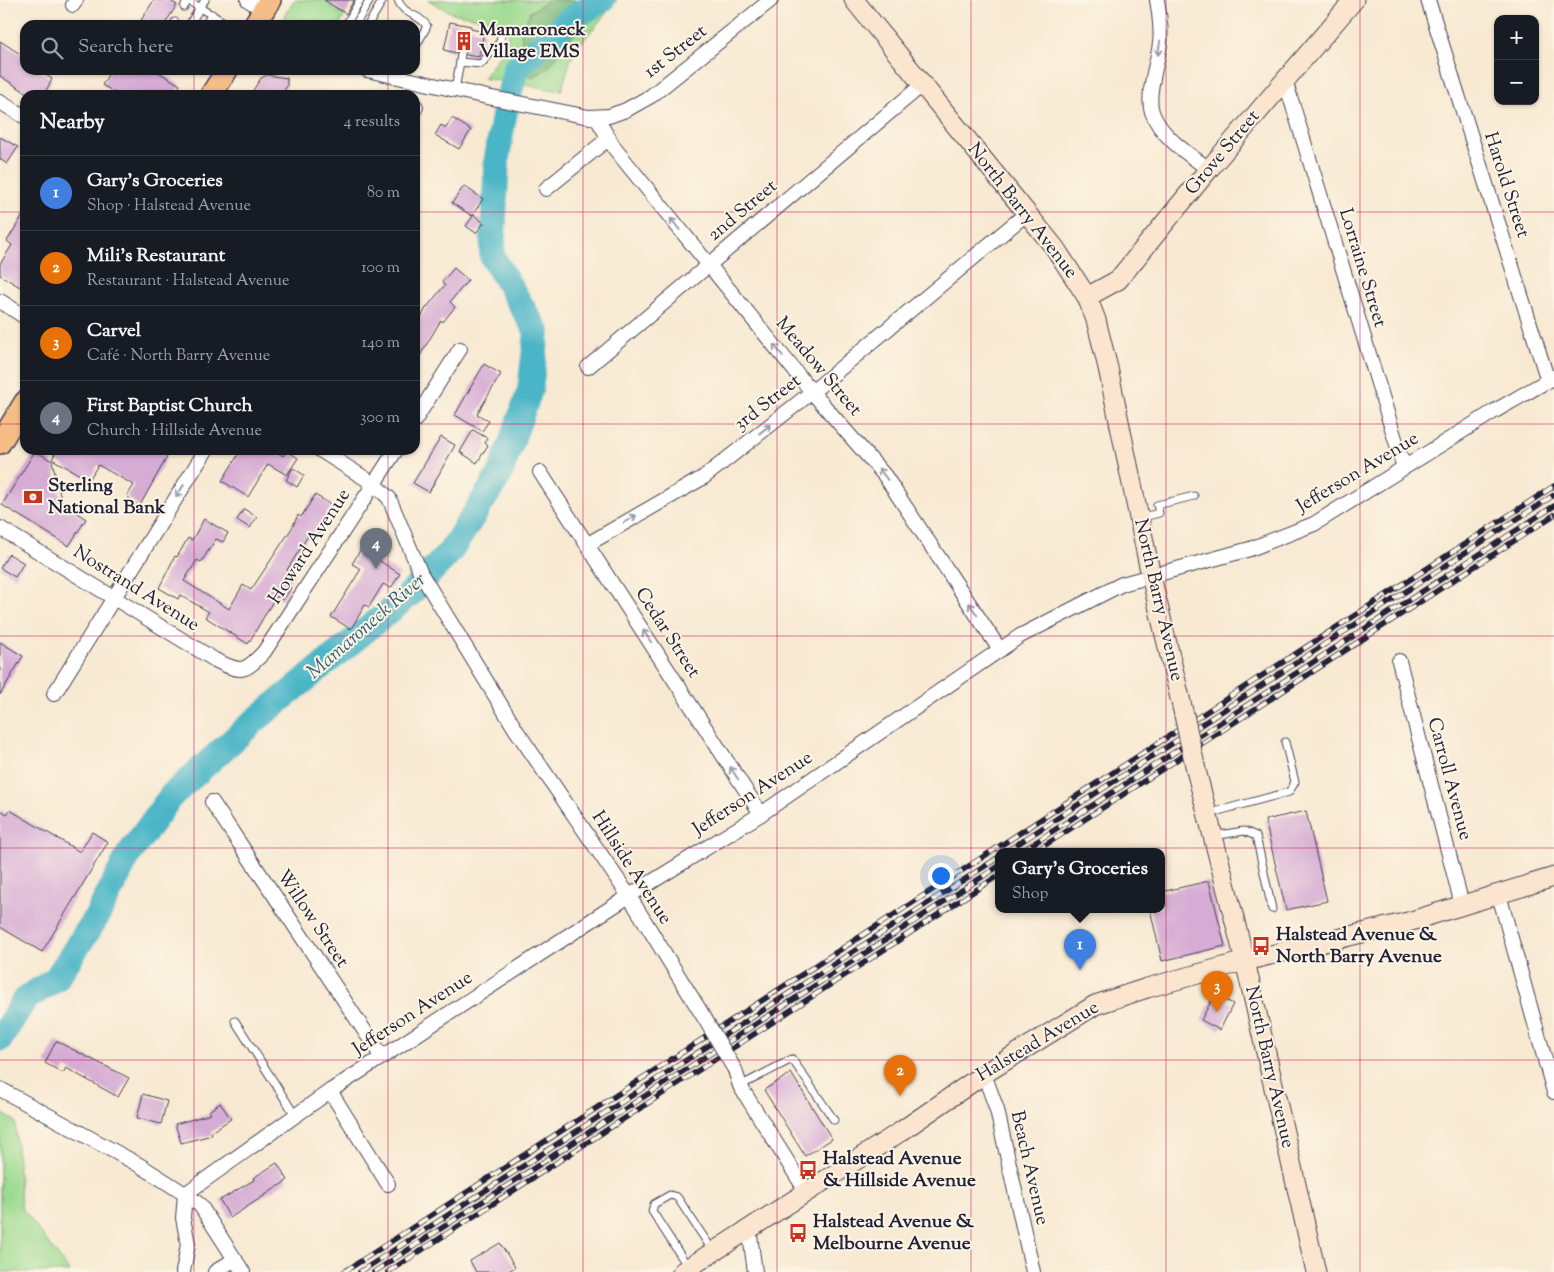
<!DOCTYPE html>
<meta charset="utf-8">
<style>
:root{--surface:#171b24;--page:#242831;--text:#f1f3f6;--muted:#9ea1a6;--line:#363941;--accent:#d93025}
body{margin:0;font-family:"Sorts Mill Goudy",serif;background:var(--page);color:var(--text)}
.controls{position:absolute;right:15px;top:15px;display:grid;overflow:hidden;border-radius:10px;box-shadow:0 1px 4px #0004}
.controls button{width:45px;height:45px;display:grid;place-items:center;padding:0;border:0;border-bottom:1px solid var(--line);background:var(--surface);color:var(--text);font:25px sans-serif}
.you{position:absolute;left:940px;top:875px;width:18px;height:18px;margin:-12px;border:4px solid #fff;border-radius:50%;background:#1a73e8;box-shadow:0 0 0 8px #1a73e833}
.badge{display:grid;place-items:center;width:32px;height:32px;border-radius:50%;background:var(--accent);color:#fff;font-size:16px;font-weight:700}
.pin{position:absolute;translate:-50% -41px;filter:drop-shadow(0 1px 2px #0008)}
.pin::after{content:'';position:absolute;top:26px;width:18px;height:15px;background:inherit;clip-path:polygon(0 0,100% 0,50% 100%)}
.popup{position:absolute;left:995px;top:848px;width:170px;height:65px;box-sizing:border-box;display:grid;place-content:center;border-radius:10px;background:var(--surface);filter:drop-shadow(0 1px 4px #0005);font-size:16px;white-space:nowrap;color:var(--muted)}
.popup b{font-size:19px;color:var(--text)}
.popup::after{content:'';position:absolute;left:50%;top:100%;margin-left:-10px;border:10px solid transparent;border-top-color:var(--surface)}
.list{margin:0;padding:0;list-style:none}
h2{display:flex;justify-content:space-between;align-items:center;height:65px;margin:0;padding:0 20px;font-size:21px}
h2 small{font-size:16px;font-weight:400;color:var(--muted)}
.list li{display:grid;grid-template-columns:32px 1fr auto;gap:15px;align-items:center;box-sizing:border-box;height:75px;padding:0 20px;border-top:1px solid var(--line)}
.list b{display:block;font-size:19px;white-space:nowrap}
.list p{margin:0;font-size:16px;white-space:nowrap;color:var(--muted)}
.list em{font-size:16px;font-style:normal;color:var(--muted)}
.icon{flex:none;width:28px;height:28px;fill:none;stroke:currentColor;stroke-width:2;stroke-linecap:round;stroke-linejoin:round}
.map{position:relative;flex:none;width:1554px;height:1272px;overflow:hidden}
.search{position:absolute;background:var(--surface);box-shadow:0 1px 4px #0004;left:20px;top:20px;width:400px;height:55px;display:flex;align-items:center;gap:12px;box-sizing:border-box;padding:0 18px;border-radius:15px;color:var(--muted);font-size:19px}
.panel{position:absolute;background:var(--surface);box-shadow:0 1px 4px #0004;left:20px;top:90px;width:400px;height:365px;border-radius:15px}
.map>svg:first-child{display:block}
</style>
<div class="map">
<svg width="1554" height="1272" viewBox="0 0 1554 1272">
<rect width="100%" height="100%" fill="#fcf5e5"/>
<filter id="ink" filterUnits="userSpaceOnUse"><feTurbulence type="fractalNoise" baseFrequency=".02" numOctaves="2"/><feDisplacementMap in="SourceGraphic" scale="10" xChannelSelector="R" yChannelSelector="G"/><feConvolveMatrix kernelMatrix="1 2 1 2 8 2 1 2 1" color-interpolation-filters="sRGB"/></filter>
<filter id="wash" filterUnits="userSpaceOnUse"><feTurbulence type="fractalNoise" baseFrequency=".0096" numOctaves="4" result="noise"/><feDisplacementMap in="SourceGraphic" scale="20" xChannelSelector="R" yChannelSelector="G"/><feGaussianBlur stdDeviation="1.12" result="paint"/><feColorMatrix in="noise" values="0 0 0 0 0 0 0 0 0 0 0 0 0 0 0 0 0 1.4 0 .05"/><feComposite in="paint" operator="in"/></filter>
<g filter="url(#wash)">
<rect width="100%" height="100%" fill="#f8e9d2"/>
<!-- green -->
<g fill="#9cda8f" stroke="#5f7e65">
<polygon points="294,0 335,0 331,7 345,15 339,25 279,25"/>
<polygon points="428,0 617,0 573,53 561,91 483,78 505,49 510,24 452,13"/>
<polygon points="0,1112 15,1121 21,1207 70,1272 0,1272"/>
</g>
<!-- forest -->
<path fill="#7dba7a" stroke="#506e5a" d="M549,0h64c-16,13 -32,26 -46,42 -15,18 -12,25 -35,35l-6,-4 -5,-40 9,-21z"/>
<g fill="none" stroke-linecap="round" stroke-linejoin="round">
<!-- river -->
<polyline stroke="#4ab5c7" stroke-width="26" points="0,1039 25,999 56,979 96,918 129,854 172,795 252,723 408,596 450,552 500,474 530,390 537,332 492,256 497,157 504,116 516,68 568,20 602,0"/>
</g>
<g id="blocks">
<!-- building -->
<g fill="#d6abd4">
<polygon points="154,0 169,0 177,5 164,25 138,25"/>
<polygon points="324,0 354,0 346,14"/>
<polygon points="450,22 471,26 471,29 484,32 479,57 466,55 462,49 456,53 444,50"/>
<polygon points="0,41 25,57 25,70 38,70 52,79 44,95 30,95 0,76"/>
<polygon points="111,70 155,70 180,85 175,95 119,95 102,85"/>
<polygon points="267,75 287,78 287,86 281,95 250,95 261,78"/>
<polygon points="452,118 471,130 459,149 435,135 441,125 446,128"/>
<polygon points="0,137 18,147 7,164 0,159"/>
<polygon points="464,186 483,199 472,216 452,203"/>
<polygon points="25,212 25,290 0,275 0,264 12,245 7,241"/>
<polygon points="474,215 484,223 476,233 466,226"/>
<polygon points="454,268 468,280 450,302 455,307 443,322 441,320 415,364 415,329 426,308 445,285 442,282"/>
<polygon points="484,364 501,374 477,414 489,421 482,431 455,415"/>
<polygon points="473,430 487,438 485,443 488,445 477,463 460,452"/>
<polygon points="441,437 455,445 429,492 413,483"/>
<polygon points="57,450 155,450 167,457 139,507 127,496 134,485 98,465 89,480 52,459"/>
<polygon points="241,450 273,450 283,456 287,451 298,458 287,475 268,464 248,497 222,481"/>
<polygon points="35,451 52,461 62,503 86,519 69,546 2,505"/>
<polygon points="293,468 304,475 297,487 286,480"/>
<polygon points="315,495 332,505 327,514 330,516 314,539 308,536 287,570 294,574 287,586 291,588 283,600 276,596 248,644 205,617 209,612 180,595 178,599 159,588 175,556 177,557 188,538 192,540 204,519 228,533 223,542 216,539 201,562 197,560 184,581 229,609 243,585 251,590 292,528 298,515 301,517"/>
<polygon points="244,509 257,517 250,528 237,520"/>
<polygon points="365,542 379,551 375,558 400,574 391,588 383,584 369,607 365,605 351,629 331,617 361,569 352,564"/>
<polygon points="9,554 24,563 15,577 0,568"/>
<polygon points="0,642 23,656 0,695"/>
<polygon points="0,810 7,814 10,810 80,852 92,832 108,842 42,952 0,927"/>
<polygon points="1306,811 1327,901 1286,910 1265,820"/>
<polygon points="1209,881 1225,946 1162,961 1150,909 1161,909 1161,892"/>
<polygon points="1215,994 1233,1004 1220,1030 1201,1020"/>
<polygon points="56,1041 129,1078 118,1097 66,1068 63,1073 45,1063"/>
<polygon points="791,1073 832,1139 805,1156 764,1090"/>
<polygon points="143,1094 167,1101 161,1124 137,1118"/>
<polygon points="220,1103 231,1119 211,1132 212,1135 181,1143 175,1124 211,1114 209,1111"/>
<polygon points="277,1163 288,1180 230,1218 220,1200 254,1180 253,1178"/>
<polygon points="500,1243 515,1267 507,1272 476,1272 470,1261"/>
</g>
</g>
</g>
<g filter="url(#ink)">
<use href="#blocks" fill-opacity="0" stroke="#424052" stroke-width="1"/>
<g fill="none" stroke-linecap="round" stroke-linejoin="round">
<!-- lane casing -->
<g stroke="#424052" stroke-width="9">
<g id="lane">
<path d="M398,0c6,16 21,13 29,26l-12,22"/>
<polyline points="184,7 188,0 200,8 205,0"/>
<polyline points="173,25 175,22"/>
<polyline points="189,25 200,8 229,25"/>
<polyline points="205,25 212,14"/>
<polyline points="346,25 360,0"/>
<polyline points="355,25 370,0"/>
<polyline points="368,25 383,0"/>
<polyline points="460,62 461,54"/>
<polyline points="455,90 460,62 481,64 500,42 502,30"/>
<polyline points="1140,518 1159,513 1157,505 1194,496"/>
<polyline points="1207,814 1289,792 1295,782 1285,742"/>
<polyline points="1213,836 1244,831 1256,836 1272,909"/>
<polyline points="235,1021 295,1115"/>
<polyline points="740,1086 792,1059 834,1120"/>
<polyline points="688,1267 652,1211 654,1204 670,1195 677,1197 713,1251"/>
</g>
</g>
<!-- street casing -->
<g stroke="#424052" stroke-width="16">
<g id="street">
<polyline points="248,0 264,10"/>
<path d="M1157,0c2,13 5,29 3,43 -2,19 -14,51 -8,69 8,24 37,43 57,57"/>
<polyline points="1428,0 1548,381"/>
<polyline points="73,5 76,0"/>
<polyline points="367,70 487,97 589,117 609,116 626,110 651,96 771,0"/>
<polyline points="1285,80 1404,468"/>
<polyline points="0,102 25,117"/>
<polyline points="415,109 416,107"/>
<polyline points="596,117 615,149 812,392 885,476 1000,650"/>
<polyline points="546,189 609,138"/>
<polyline points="0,301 25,317"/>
<polyline points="588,367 922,85"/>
<polyline points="415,420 460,349"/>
<polyline points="320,450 374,484 389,498 421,574 516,730 629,896 705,1019"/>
<polyline points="540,472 761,814"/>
<path d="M0,528l215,132c26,13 29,13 49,-8l132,-202"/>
<polyline points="588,544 704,477 812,392 1026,214"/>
<polyline points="1399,661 1462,905"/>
<polyline points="54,694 206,450"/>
<polyline points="212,802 382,1057"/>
<polyline points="1499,895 1554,1092"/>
<polyline points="735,1070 740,1086 806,1191"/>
<polyline points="984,1074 997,1110 1033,1272"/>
<polyline points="0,1089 141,1166 185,1194 200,1205 243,1272"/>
<polyline points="330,1091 388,1184"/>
<polyline points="185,1194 330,1091 629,896 761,814 1020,636 1122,584 1250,549 1314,524 1493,412 1554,377"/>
<polyline points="749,1228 755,1272"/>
<polyline points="183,1272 188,1244 183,1218 185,1194"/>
<polyline points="215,1272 235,1259"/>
</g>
</g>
<!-- secondary casing -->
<g stroke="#424052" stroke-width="21">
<g id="secondary">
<polyline points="854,0 1055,248 1087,297 1096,320 1108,368 1151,576 1184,715"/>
<polyline points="1087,297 1118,280 1209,169 1354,0"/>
<polyline points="1196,770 1245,961 1316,1272"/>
<polyline points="682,1272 900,1132 984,1074 1095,1005 1147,988 1245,961 1408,922 1554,877"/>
</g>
</g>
<!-- primary casing -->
<g stroke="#424052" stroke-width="24">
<g id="primary">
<polyline points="254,25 270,0"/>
<polyline points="211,95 227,70"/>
<polyline points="0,443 25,402"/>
</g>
</g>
<!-- lane -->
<use href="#lane" stroke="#fff" stroke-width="7"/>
<!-- street -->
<use href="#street" stroke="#fff" stroke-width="14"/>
<!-- secondary -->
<use href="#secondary" stroke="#fbe5cf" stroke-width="19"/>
<!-- primary -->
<use href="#primary" stroke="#f6be86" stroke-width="21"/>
<!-- rail casing -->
<g stroke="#22223b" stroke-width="5.5">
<g id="rail">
<polyline points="1007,851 1554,495"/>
<polyline points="1022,851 1554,506"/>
<polyline points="1036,851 1554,515"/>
<polyline points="344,1272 1554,486"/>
<polyline points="360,1272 999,857"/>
<polyline points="374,1272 999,866"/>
<polyline points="388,1272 999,875"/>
</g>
</g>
<!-- rail -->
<use href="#rail" stroke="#fcf5e5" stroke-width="4" stroke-dasharray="11" stroke-linecap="butt"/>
<!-- street-bridge casing -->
<g stroke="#424052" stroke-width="16" stroke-linecap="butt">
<polyline id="street-bridge" points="705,1019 735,1070"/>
</g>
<!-- secondary-bridge casing -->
<g stroke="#424052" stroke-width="21" stroke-linecap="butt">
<polyline id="secondary-bridge" points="1184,715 1196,770"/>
</g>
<!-- street-bridge -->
<use href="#street-bridge" stroke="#fff" stroke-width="14"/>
<!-- secondary-bridge -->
<use href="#secondary-bridge" stroke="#fbe5cf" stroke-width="19"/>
</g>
<!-- one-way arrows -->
<defs><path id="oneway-shaft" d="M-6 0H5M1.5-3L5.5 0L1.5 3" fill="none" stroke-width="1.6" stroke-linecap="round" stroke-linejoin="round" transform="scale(1.25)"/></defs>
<g stroke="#9c9ca7">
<use href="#oneway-shaft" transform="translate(1159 48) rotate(99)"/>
<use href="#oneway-shaft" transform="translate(675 224) rotate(-129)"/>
<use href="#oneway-shaft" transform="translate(778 350) rotate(-129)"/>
<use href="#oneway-shaft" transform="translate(765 429) rotate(-38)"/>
<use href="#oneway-shaft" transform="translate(883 474) rotate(-128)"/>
<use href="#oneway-shaft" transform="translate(180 491) rotate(122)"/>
<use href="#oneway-shaft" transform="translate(630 519) rotate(-30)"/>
<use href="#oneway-shaft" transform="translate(973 609) rotate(-124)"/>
<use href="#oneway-shaft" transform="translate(647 636) rotate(-123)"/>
<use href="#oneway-shaft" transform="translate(734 773) rotate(-123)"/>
</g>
</g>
<!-- grid -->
<path fill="none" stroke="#c2185b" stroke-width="1" stroke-opacity="0.55" d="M194,0v25M388,0v25M583,0v1272M777,0v1272M971,0v1272M1166,0v1272M1360,0v1272M194,70v25M388,70v25M0,212h25M415,212h1139M0,424h25M415,424h1139M194,450v822M388,450v822M0,636h1554M0,848h1554M0,1060h1554"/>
<!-- icons -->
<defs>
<g id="building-bare" transform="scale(1.5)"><path d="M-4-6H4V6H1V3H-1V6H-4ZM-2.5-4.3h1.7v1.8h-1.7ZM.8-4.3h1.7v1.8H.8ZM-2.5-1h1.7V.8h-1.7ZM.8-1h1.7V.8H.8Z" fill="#c8321e" stroke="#fcf5e5" stroke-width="2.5" paint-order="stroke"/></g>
<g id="bank-bare" transform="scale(1.5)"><path d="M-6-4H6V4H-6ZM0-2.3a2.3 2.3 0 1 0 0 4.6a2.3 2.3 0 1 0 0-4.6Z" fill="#c8321e" stroke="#fcf5e5" stroke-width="2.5" paint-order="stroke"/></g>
<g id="bus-bare" transform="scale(1.5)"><path d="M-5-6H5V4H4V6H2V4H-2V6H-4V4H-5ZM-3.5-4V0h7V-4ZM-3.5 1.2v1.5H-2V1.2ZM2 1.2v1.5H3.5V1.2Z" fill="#c8321e" stroke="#fcf5e5" stroke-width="2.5" paint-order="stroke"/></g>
</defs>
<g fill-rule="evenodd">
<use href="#building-bare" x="464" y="41"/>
<use href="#bank-bare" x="33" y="497"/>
<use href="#bus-bare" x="1261" y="946"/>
<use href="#bus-bare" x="808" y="1170"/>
<use href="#bus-bare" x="798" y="1233"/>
</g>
<g text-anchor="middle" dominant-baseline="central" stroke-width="4" stroke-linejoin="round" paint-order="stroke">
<!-- poi labels -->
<g font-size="19" font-weight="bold" fill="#22223b" stroke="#fcf5e5" text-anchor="start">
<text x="479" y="30">Mamaroneck<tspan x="479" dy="22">Village EMS</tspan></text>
<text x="48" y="486">Sterling<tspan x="48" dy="22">National Bank</tspan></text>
<text x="1276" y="935">Halstead Avenue &amp;<tspan x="1276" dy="22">North Barry Avenue</tspan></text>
<text x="823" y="1159">Halstead Avenue<tspan x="823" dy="22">&amp; Hillside Avenue</tspan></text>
<text x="813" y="1222">Halstead Avenue &amp;<tspan x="813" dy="22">Melbourne Avenue</tspan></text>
</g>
<!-- street labels -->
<g font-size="19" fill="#22223b" stroke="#fcf5e5">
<text transform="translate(676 52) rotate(-38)">1st Street</text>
<text transform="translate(1223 153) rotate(-50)">Grove Street</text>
<text transform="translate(1506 185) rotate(72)">Harold Street</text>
<text transform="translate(743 211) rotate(-40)">2nd Street</text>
<text transform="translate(1022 211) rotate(52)">North Barry Avenue</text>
<text transform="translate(1362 268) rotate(73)">Lorraine Street</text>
<text transform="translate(818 367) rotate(50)">Meadow Street</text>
<text transform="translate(768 403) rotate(-38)">3rd Street</text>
<text transform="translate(1358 473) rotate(-31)">Jefferson Avenue</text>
<text transform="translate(310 547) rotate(-57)">Howard Avenue</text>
<text transform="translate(136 589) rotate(32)">Nostrand Avenue</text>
<text transform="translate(1158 600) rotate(77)">North Barry Avenue</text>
<text transform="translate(667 633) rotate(57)">Cedar Street</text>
<text transform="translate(1449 779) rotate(75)">Carroll Avenue</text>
<text transform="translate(753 794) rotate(-33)">Jefferson Avenue</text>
<text transform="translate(631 868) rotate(57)">Hillside Avenue</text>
<text transform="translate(312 919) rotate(56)">Willow Street</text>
<text transform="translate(413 1014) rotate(-33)">Jefferson Avenue</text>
<text transform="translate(1038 1042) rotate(-31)">Halstead Avenue</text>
<text transform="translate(1269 1067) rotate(77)">North Barry Avenue</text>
<text transform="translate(1029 1168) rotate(77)">Beach Avenue</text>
</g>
<!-- water labels -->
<g font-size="20" font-style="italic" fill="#325d73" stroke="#fcf5e5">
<text transform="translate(367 627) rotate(-41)">Mamaroneck River</text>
</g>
</g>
</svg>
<div class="controls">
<button>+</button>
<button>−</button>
</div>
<div class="you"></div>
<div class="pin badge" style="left:1080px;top:970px;background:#3f7fe0">1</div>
<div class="popup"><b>Gary's Groceries</b>Shop</div>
<div class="pin badge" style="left:900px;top:1096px;background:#e8710a">2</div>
<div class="pin badge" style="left:1217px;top:1012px;background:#e8710a">3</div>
<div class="pin badge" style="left:376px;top:569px;background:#6b7280">4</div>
<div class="search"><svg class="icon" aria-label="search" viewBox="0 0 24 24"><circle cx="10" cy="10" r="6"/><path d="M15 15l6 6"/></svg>Search here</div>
<section class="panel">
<h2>Nearby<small>4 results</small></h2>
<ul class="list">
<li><span class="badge" style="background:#3f7fe0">1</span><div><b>Gary's Groceries</b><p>Shop · Halstead Avenue</p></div><em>80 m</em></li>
<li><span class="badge" style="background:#e8710a">2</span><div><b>Mili's Restaurant</b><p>Restaurant · Halstead Avenue</p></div><em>100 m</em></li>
<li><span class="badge" style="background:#e8710a">3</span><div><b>Carvel</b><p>Café · North Barry Avenue</p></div><em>140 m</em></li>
<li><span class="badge" style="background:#6b7280">4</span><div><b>First Baptist Church</b><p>Church · Hillside Avenue</p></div><em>300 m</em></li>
</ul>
</section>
</div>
